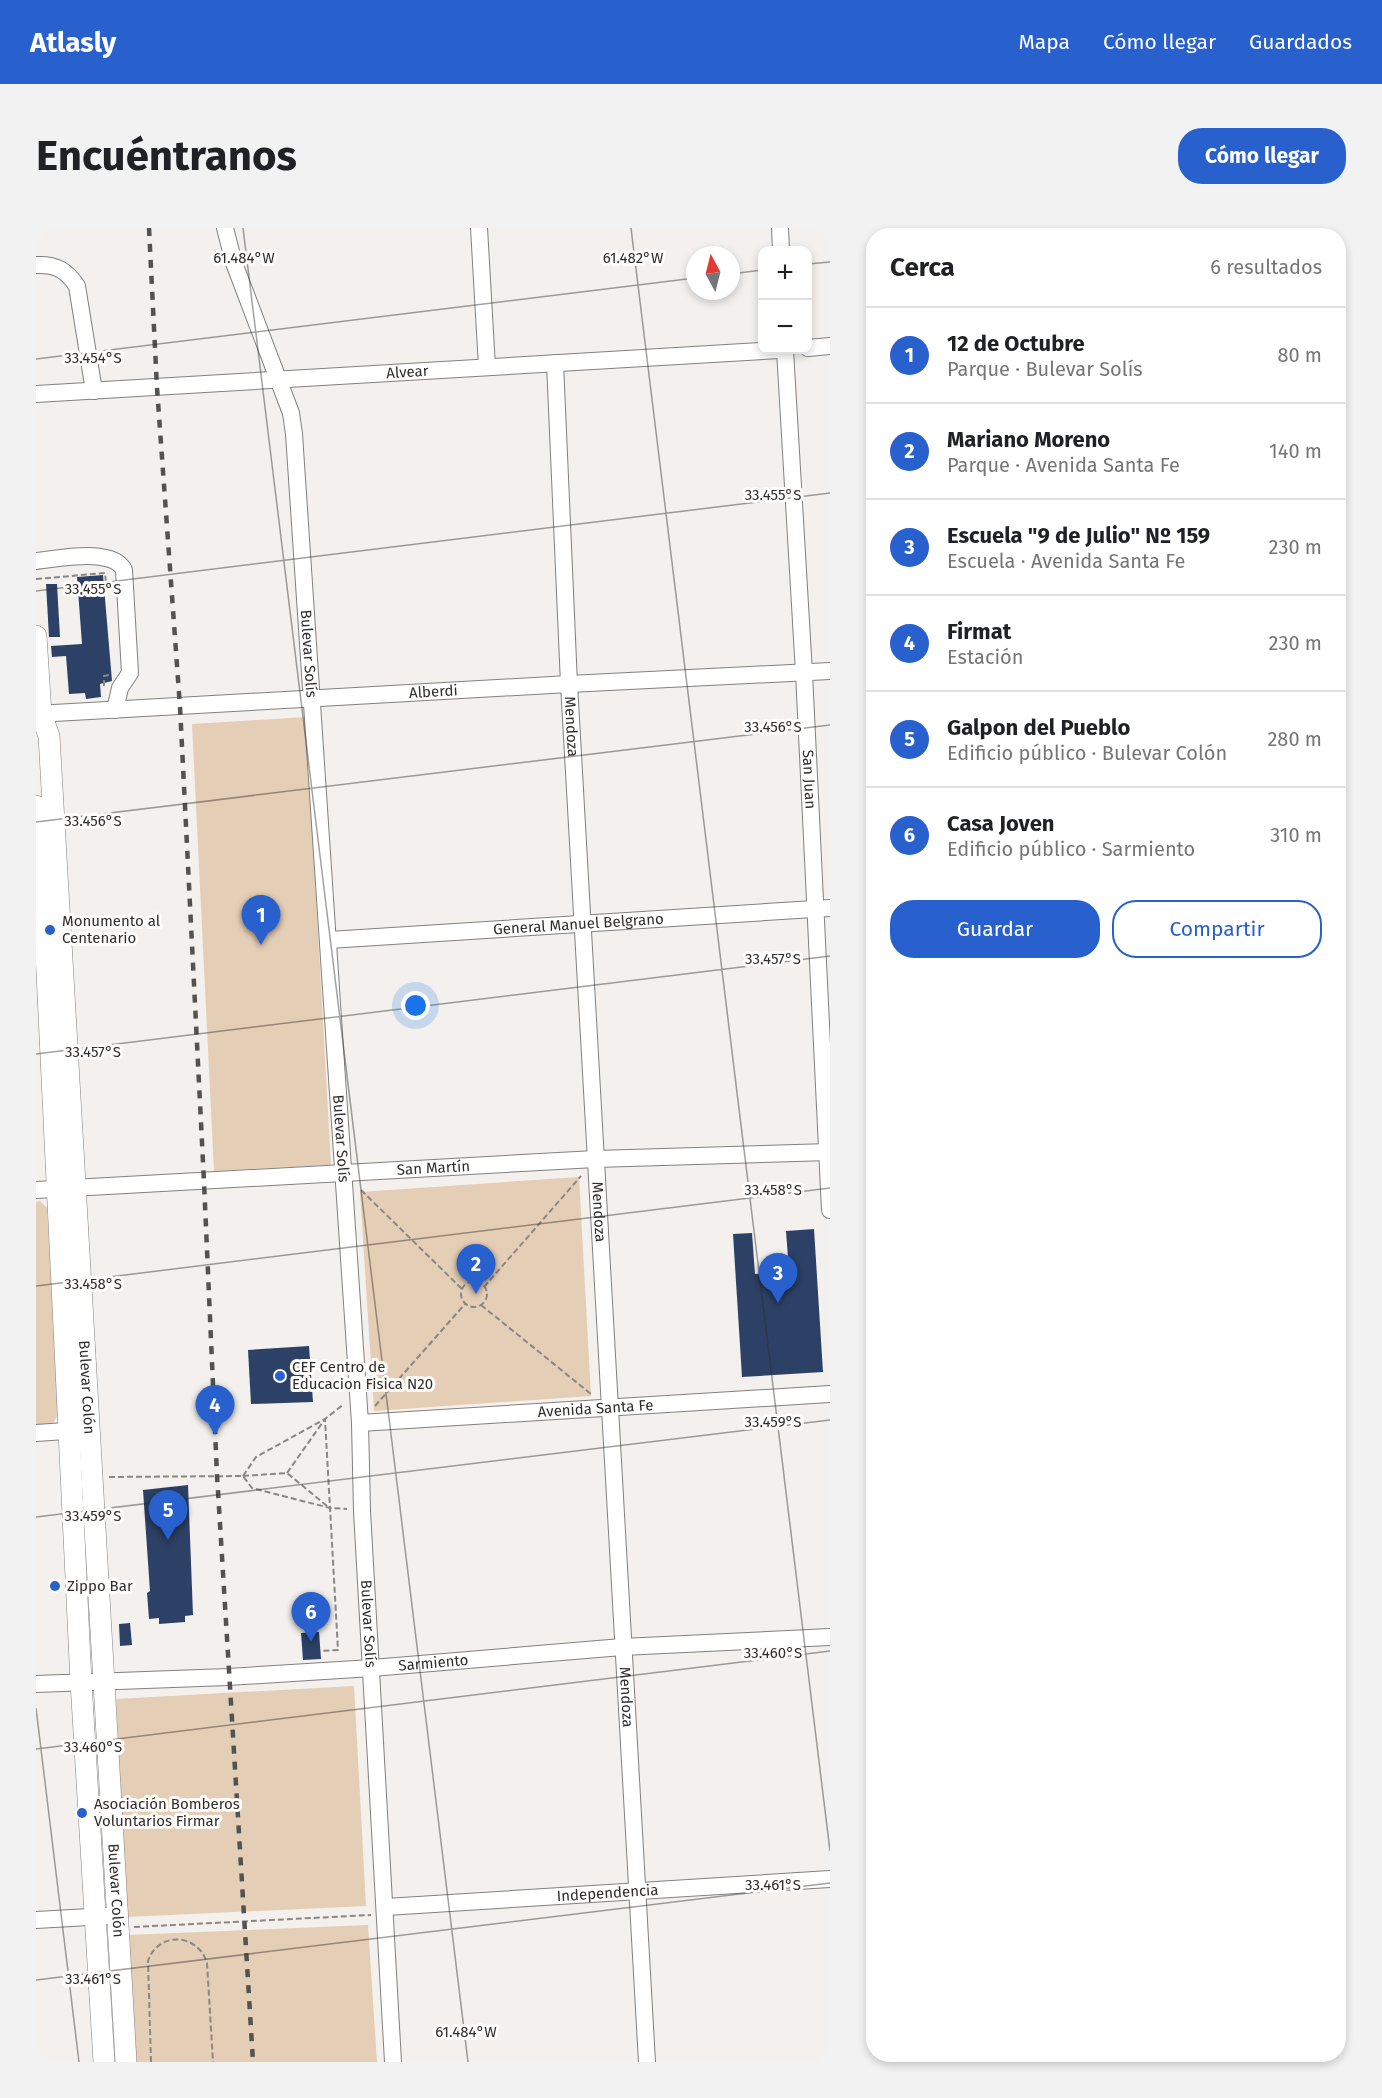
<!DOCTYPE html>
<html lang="es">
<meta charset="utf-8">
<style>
:root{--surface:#fff;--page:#f2f2f2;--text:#202124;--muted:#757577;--line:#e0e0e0;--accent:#2860ce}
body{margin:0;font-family:"Fira Sans",sans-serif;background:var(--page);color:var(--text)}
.controls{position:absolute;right:18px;top:18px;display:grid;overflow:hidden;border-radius:12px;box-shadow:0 3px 9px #0003}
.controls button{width:54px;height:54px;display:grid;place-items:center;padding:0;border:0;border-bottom:2px solid var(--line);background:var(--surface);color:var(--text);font:30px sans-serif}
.compass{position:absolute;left:650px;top:18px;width:54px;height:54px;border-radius:50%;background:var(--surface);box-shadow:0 3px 9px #0003;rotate:353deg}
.you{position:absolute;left:380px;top:778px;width:21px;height:21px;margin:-15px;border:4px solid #fff;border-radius:50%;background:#1a73e8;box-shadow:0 0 0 9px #1a73e833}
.badge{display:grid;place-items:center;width:39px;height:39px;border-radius:50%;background:var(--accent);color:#fff;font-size:20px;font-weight:700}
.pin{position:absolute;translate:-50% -50px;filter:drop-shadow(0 2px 3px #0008)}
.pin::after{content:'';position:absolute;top:32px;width:21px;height:18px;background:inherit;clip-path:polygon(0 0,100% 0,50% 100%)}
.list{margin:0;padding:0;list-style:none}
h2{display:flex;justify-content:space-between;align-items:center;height:78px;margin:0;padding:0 24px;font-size:26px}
h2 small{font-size:20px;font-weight:400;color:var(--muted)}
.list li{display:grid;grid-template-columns:39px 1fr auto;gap:18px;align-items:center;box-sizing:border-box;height:96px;padding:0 24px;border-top:2px solid var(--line)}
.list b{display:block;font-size:22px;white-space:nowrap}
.list p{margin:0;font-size:20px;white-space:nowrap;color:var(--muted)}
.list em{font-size:20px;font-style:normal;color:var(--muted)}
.actions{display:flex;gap:12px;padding:18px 24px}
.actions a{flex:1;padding:14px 0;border:2px solid var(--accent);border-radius:24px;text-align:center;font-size:21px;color:var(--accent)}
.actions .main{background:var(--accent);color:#fff}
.map{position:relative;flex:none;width:794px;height:1834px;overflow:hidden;border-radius:24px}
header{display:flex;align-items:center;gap:36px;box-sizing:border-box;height:84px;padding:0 30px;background:var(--accent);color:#fff}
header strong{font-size:28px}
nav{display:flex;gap:33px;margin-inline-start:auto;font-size:21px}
.intro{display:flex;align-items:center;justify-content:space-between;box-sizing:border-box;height:144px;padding:0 36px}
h1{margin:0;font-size:42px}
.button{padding:15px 27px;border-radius:24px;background:var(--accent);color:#fff;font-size:21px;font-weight:700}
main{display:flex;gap:36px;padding:0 36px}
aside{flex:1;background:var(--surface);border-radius:24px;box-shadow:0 3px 9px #0003}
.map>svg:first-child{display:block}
</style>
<header>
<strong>Atlasly</strong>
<nav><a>Mapa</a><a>Cómo llegar</a><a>Guardados</a></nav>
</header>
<div class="intro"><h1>Encuéntranos</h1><a class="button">Cómo llegar</a></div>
<main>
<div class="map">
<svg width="794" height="1834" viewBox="0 0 794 1834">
<rect width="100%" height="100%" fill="#f3f0ed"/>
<!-- green -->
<g fill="#e5ceb6">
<polygon points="270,489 295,937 178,943 156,496"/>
<polygon points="543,949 555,1168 338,1183 324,964"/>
<polygon points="4,973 11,980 23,1186 15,1198 0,1199 0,974"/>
<polygon points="318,1458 330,1678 91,1689 80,1471"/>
<polygon points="332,1697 341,1834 98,1834 91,1707"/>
</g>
<!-- building -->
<g fill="#2d4065">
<polygon points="67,347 76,453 64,456 65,469 50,471 49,465 33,466 30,428 16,429 15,418 46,416 41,349"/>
<polygon points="10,356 21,356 24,409 13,409"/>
<polygon points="778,1001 787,1144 706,1149 697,1006 716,1005 719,1046 753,1044 750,1003"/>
<polygon points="273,1118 277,1174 215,1176 212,1122"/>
<polygon points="152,1257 157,1387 149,1388 149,1394 123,1396 123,1390 113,1391 111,1365 114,1363 107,1262"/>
<polygon points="94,1395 96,1417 84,1418 83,1396"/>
<polygon points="283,1404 285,1431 267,1432 265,1405"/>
</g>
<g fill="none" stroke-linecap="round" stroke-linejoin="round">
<!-- minor casing -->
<g stroke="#82807d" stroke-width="18">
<g id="minor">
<path id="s1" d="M189,0l9,35 57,150 3,21 66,989 2,88 31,551"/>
<polyline points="443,0 451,139"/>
<polyline points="744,0 745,22"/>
<path d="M0,37c20,-1 30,5 41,21l17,105"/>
<polyline points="772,120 794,118"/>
<path id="s2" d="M749,122l19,323 26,537"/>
<path id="s3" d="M519,135l14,321 78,1378"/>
<path id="s4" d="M0,166l743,-44"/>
<path d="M0,333c22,-2 77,-14 88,9l6,103 -10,15 -5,22"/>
<path id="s5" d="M0,486l533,-30 261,-13"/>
<path id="s6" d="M293,712l501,-32"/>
<path id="s7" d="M0,962l559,-31 235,-7"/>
<path id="s8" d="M324,1195l470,-29"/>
<polyline points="0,1205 44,1202"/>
<path id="s9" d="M0,1456l192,-7 144,-9 250,-21 208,-10"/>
<path id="s10" d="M350,1679l444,-28"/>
<polyline points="0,1692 71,1688"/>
</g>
</g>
<!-- major casing -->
<g stroke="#82807d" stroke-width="22">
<g id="major">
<path id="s11" d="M0,408l5,78 8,22 77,1326"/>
<polyline points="0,578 10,724 45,1454 68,1834"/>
</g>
</g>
<!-- path -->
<g stroke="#8a8785" stroke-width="2" stroke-dasharray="6 3" stroke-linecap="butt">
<polyline points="0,351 69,345 70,355"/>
<polyline points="68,458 68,448 73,447"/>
<polyline points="325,962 426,1061"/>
<circle cx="438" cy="1066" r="13"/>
<polyline points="448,1059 545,948"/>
<polyline points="445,1077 555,1166"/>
<polyline points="339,1178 429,1076"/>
<polyline points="251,1245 289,1191 302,1422 285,1423"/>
<polyline points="207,1248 220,1229 289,1191 308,1176"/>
<polyline points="207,1248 251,1245 291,1278"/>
<polyline points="73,1249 207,1248 216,1260 294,1280 311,1281"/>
<polyline points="98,1699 335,1687"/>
<path d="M115,1834l-3,-101c10,-30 50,-28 59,2l6,99"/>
</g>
<!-- minor -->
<use href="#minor" stroke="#fff" stroke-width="16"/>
<!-- major -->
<use href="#major" stroke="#fff" stroke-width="21"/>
<!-- rail -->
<polyline stroke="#545250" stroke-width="4.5" stroke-dasharray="8 8" stroke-linecap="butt" points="113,0 121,160 144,479 168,954 181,1247 217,1834"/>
</g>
<!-- ticks -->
<path fill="none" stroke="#302e2d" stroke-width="1.5" stroke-opacity="0.45" d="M207,0l225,1834M595,0l199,1623M772,36l22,-2M695,46l31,-4M0,131l659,-81M0,363l794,-98M0,594l794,-97M0,826l794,-98M0,1058l794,-98M0,1289l794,-97M0,1480l43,354M0,1521l794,-98M0,1752l794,-97"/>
<!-- markers -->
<g fill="#2860ce" stroke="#fffdfc" stroke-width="2">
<circle cx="14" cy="702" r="6"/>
<circle cx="244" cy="1148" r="6"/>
<circle cx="19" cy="1358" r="6"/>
<circle cx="46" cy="1585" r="6"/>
</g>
<g text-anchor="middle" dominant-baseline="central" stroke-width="6" stroke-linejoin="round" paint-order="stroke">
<!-- street labels -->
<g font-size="15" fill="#302e2d" stroke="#fffdfc">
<text stroke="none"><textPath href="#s4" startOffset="372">Alvear</textPath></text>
<text stroke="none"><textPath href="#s1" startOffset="438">Bulevar Solís</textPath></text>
<text stroke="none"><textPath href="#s5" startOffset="398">Alberdi</textPath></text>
<text stroke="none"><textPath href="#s3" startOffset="364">Mendoza</textPath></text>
<text stroke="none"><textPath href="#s2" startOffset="430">San Juan</textPath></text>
<text stroke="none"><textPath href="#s6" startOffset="250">General Manuel Belgrano</textPath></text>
<text stroke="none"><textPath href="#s1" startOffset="924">Bulevar Solís</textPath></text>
<text stroke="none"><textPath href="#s7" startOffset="398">San Martín</textPath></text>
<text stroke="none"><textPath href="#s3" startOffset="850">Mendoza</textPath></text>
<text stroke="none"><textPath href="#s11" startOffset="754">Bulevar Colón</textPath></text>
<text stroke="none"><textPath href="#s8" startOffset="236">Avenida Santa Fe</textPath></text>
<text stroke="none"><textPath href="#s1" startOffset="1410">Bulevar Solís</textPath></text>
<text stroke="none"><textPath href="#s9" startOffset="398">Sarmiento</textPath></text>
<text stroke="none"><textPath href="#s3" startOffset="1336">Mendoza</textPath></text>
<text stroke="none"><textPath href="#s11" startOffset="1258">Bulevar Colón</textPath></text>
<text stroke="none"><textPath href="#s10" startOffset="222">Independencia</textPath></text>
</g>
<!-- poi labels -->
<g font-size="15" fill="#302e2d" stroke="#fffdfc" text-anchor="start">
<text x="26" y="693">Monumento al<tspan x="26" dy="17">Centenario</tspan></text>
<text x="256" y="1139">CEF Centro de<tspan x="256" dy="17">Educacion Fisica N20</tspan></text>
<text x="31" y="1358">Zippo Bar</text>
<text x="58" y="1576">Asociación Bomberos<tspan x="58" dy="17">Voluntarios Firmar</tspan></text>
</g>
</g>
<g font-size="15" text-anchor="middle" fill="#302e2d" stroke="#fffdfc" stroke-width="6" stroke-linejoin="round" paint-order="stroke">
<text x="208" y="35">61.484°W</text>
<text x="597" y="35">61.482°W</text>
<text x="57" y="135">33.454°S</text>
<text x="737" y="272">33.455°S</text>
<text x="57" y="366">33.455°S</text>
<text x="737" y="504">33.456°S</text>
<text x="57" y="598">33.456°S</text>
<text x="737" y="736">33.457°S</text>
<text x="57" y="829">33.457°S</text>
<text x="737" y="967">33.458°S</text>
<text x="57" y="1061">33.458°S</text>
<text x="737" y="1199">33.459°S</text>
<text x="57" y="1293">33.459°S</text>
<text x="737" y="1430">33.460°S</text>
<text x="57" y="1524">33.460°S</text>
<text x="737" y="1662">33.461°S</text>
<text x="57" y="1756">33.461°S</text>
<text x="430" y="1809">61.484°W</text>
</g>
</svg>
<div class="controls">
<button>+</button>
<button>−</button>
</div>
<svg class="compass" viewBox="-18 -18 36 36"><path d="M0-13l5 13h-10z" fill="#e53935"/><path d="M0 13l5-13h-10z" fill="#757577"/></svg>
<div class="you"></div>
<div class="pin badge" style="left:225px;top:717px">1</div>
<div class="pin badge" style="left:440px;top:1066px">2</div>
<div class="pin badge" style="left:742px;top:1075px">3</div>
<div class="pin badge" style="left:179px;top:1207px">4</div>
<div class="pin badge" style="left:132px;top:1312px">5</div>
<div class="pin badge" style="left:275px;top:1414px">6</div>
</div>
<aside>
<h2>Cerca<small>6 resultados</small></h2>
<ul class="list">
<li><span class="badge">1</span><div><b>12 de Octubre</b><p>Parque · Bulevar Solís</p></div><em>80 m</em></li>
<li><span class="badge">2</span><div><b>Mariano Moreno</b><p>Parque · Avenida Santa Fe</p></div><em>140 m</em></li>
<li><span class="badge">3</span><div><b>Escuela &quot;9 de Julio&quot; Nº 159</b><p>Escuela · Avenida Santa Fe</p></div><em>230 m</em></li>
<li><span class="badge">4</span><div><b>Firmat</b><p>Estación</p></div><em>230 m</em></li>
<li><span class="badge">5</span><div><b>Galpon del Pueblo</b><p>Edificio público · Bulevar Colón</p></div><em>280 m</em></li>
<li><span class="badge">6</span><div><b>Casa Joven</b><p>Edificio público · Sarmiento</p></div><em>310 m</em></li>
</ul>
<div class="actions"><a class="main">Guardar</a><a>Compartir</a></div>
</aside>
</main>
